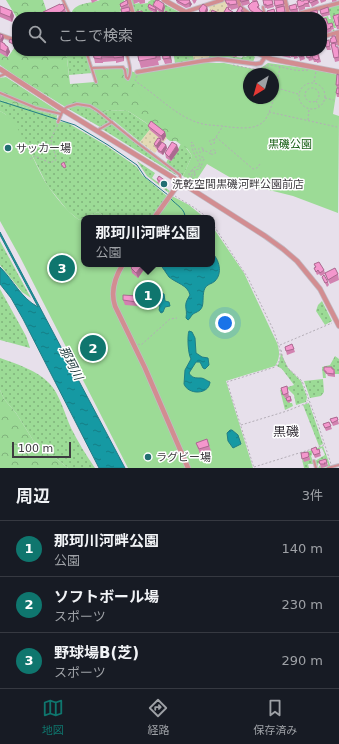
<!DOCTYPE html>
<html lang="ja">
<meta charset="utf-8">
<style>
:root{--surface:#171b24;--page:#242831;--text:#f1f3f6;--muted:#9ea1a6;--line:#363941;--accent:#0f766e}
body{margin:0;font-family:"DejaVu Sans","Noto Sans JP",sans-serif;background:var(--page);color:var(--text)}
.compass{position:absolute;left:243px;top:68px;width:36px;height:36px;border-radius:50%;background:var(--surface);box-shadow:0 1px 3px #0004;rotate:217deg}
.scale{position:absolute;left:12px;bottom:10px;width:59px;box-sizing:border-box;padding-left:4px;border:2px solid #3d3b3f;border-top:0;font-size:11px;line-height:14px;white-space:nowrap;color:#3d3b3f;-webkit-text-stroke:3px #fff;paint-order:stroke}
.you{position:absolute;left:225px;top:323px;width:14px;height:14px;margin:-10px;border:3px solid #fff;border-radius:50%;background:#1a73e8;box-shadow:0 0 0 6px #1a73e833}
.badge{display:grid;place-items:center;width:26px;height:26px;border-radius:50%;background:var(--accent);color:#fff;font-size:13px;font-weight:700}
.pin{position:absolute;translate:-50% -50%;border:2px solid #fff;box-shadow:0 1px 4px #0006}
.popup{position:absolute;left:81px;top:215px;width:134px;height:52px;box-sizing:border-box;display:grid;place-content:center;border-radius:8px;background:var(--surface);filter:drop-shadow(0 1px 3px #0005);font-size:13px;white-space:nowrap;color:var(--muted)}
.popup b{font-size:15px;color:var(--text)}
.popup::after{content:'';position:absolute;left:50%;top:100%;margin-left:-8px;border:8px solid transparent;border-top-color:var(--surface)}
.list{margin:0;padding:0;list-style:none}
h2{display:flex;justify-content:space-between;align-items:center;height:52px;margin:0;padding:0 16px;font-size:17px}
h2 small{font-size:13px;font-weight:400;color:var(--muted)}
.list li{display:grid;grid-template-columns:26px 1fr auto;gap:12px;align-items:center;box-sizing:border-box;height:56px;padding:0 16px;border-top:1px solid var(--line)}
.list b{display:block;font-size:15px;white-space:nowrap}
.list p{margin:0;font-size:13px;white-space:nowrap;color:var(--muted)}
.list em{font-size:13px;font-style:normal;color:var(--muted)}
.icon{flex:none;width:22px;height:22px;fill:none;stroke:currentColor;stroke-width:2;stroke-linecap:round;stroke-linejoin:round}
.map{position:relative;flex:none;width:339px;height:468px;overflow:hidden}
.search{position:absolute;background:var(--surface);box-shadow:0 1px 3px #0004;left:12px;right:12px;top:12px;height:44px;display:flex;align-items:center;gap:10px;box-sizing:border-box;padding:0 14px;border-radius:16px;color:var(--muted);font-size:15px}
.sheet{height:220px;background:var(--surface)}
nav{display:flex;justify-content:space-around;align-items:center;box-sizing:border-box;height:56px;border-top:1px solid var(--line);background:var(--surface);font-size:11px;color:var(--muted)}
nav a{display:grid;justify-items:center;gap:2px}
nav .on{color:var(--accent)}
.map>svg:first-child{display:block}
</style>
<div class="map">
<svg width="339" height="468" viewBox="0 0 339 468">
<defs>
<pattern id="grass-dots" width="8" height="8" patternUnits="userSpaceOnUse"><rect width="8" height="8" fill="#9cdb96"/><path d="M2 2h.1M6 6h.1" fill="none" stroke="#80b37c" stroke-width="1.8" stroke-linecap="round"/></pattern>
<pattern id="forest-crowns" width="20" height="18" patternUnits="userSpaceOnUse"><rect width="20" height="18" fill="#9cdb96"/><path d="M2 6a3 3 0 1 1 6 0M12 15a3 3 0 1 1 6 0" fill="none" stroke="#80b37c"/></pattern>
<pattern id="sand-dots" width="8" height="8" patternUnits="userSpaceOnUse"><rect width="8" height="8" fill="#e3d9b4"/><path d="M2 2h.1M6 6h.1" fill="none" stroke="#c4bb9c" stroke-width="1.8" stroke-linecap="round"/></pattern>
<pattern id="water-ripples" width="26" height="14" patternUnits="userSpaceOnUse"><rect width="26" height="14" fill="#1599a3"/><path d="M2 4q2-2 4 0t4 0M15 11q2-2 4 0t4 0" fill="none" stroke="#147e86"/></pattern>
</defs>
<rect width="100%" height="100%" fill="#e7e0eb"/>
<!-- grass -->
<g fill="url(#grass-dots)">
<polygon points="130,0 133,0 135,4 139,3 141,4 148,3 148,2 151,0 157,0 154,6 149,9 154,13 158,11 162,14 164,12 165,7 160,2 181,13 178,16 176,13 167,13 164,17 162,17 160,15 145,17 143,14 140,10 134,14"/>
<polygon points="339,5 339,17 333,19 336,28 334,28 332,25 329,25 327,21 324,23 326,33 331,32 334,29 335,32 326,34 322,18 328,16 329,19 331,19 328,8"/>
<polygon points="66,51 85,51 92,73 69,75"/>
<polygon points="173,51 192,51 194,60 175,63"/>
<polygon points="213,51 228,51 226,54 231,56 242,58 243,56 246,57 249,53 255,57 253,62 227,57 208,58"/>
<polygon points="0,100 57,116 56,121 68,123 107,146 137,167 142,175 167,196 152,218 106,218 98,212 79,220 68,211 47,185 28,147 5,114 0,111"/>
<polygon points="73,105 89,107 103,112 109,110 128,111 152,127 140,142 113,120 100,127 67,108"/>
<polygon points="112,124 177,174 176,175 102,129"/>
<polygon points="182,142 192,156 183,176 166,163 168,159 171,161"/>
<polygon points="137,161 155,173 152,178 170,191 169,193 147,176"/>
<polygon points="0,241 31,298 22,292 0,265"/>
<polygon points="0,289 26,336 30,348 0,340"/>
<polygon points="322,301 332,321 325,325 316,311 318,305"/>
<polygon points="281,353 288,368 301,381 307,397 306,402 296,405 294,395 288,389 285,398 287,398 290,403 292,403 293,406 285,410 280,390 294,385 282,369 277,366 279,363"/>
<polygon points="335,356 339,359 339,374 335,374 335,372 332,370 325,371 326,378 323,378 322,367 330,365"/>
<path d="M0,358c16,6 37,12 49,25 11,11 16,32 22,45 7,14 15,27 24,40h-27l-35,-28 -17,-27 -12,-14 -4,-9z"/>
<polygon points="323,379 324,392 321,396 310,398 304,381"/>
<polygon points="309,403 323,444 319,446 303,405"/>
<polygon points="323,446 330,465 330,467 318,468 320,465 321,467 327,466 328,463 325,459 320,460 317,467 315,461 325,455 322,448 312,452 312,455 311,456 314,464 308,464 309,468 304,468 301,454"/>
</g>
<!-- forest -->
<g fill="url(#forest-crowns)">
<polygon points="6,0 43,0 46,9 46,17 17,17 17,18"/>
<path d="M100,0h24v3l-4,4 2,4 -17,6h-44l10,-3c4,-12 19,-10 29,-14z"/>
<polygon points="17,44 17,51 66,51 70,84 95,82 94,69 127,68 133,72 148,71 190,149 184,147 176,141 170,141 145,122 128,111 109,110 103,112 97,111 89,107 80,105 73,105 67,108 17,77 0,65 0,53 8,57"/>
<polygon points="6,77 58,111 57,116 0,100 0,78"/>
<polygon points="0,390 4,399 16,413 33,440 68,468 0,468"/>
</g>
<!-- sand -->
<g fill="url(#sand-dots)">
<polygon points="225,0 228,9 224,16 214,11 211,17 206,17 210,9 208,6"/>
<polygon points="192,51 213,51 208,58 194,60"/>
<polygon points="152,127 167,138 155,153 140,142"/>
</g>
<!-- green -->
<g fill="#9cdb96" fill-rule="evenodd">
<path d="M198,63h26l34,7 10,-7 44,6 27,6 -6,39 6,2 -1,97 -45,-17 -48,-12 -14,-6 -24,-14 -13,20 -11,-8 9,-20c-4,-6 -8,-13 -13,-18 -16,-17 -40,-34 -46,-58l4,-6zM249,74h24v24h-24z"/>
<path d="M0,111c21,10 35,56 48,75 9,13 19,25 31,34l19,-8 8,6h-22v46h128v-38l32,47 33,70c3,8 3,16 -2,23l-49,15 27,87h-125l-108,-211 -20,-36z"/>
<polygon points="172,196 189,205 205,218 156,218"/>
</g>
<!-- water -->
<g fill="url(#water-ripples)" stroke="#217d85">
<path d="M0,232l125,236h-26l-76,-149 -12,-21 -11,-14v-17c14,14 21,31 38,40l-38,-72z"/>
<path d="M212,253c7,6 11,20 3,28 -3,3 -8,3 -10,7 -3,6 -1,14 -3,19 -2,5 -7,5 -10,8 -1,1 -2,4 -4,5l-2,-2c2,-11 -4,-11 4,-23 -2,-10 -14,-12 -21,-18 -3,-4 -6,-9 -9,-13h52z"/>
<polygon points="161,293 164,294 165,301 169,302 170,306 165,307 163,312 161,313 159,310 160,306 156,305 156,299 159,298 159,296"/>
<path d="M189,331l3,1 3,6 1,15 6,4 6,1 1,7 -4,4 -2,-1 -3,-6h-4l-7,11c3,5 6,5 12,5 3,0 6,3 9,4 -1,13 -22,13 -26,2l1,-14 6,-11c-3,-5 -4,-23 -2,-28z"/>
<polygon points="230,430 232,430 238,435 241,444 233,448 228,441 227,433"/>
</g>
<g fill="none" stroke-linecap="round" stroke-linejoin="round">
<!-- stream -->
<g stroke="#217d85" stroke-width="1">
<polyline points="0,101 75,125 108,145 137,165 145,177 168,195"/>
<path d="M171,199c5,6 15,10 14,19"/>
</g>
<!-- service casing -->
<g stroke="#c2bcc5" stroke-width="4">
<g id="service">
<polyline points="63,0 71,17"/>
<polyline points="263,7 265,17"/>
<path d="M92,68l31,-1 2,3 1,7 2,2c5,-8 0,-19 -2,-28"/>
<polyline points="0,76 5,74"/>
<polyline points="96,82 87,54 107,51"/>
<polyline points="0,93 36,108 61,114"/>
<polyline points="58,122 63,110 67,107 77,104 90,106 98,111 135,141 180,175 180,181"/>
<polyline points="98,130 112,122"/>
<polyline points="314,461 316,468"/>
<polyline points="328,468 339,465"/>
</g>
</g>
<!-- minor casing -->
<g stroke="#c2bcc5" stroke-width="5.5">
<g id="minor">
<polyline points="129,0 134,17"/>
<polyline points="238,0 240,7 254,17"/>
<polyline points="285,0 289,16"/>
<polyline points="185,12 222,0"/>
<polyline points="179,17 184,11"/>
<polyline points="286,17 339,3"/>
<polyline points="337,33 339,44"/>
<polyline points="0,35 17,41"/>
<polyline points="322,37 339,32"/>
<polyline points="137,72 202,61 218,59 256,64 261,63 269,51"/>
</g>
</g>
<!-- tertiary casing -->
<g stroke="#c2bcc5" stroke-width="6">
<g id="tertiary">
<polyline points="164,0 194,17"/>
<polyline points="253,51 271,59 339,72"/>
<polyline points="0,69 63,110 185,185 265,236 283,249 297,261 320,289 339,326"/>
<polyline points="154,218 180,182"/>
<path d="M123,264c-8,13 -13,27 -8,42l30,62 43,100"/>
</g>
</g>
<!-- path -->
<g stroke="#b3adb6" stroke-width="1" stroke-dasharray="2 2" stroke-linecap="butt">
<polyline points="183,51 189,60"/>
<polyline points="233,65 258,70 268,65"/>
<path d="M265,74l3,-9c16,1 23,7 40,5"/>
<path d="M137,76l-2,4 3,3c20,13 38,33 61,40 10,3 20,2 30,4 11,1 27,3 35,-6 9,-10 14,-42 16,-55"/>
<polyline points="314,82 316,71"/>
<circle cx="312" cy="96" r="13"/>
<circle cx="312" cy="95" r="7"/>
<polyline points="277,88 298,94"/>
<polyline points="325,98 334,100"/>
<polyline points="316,101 319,106"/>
<polyline points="269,112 337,127"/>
<polyline points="308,120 309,109"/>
<polyline points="216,137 253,169 257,168 260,164"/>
<circle cx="212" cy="142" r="2.5"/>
<polyline points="214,140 223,126"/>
<circle cx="201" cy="150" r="2.5"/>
<polyline points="202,149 211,154"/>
<circle cx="213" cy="152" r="2.5"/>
<circle cx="202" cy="159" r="2"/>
<path d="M30,159l5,-3 15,7 6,-3c0,-5 -2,-9 -4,-13 -3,-9 3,-15 6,-23"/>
<polyline points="187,182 195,170 200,169 201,167 193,151 191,143 192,142 197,153 201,158"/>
<polyline points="175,196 195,208 208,218"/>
<polyline points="212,223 248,278 273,329 280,349 280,360 275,367 227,382 254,468"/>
<polyline points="138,344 141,345 170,319 177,318"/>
<polyline points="280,345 332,323"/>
<polyline points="281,350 283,359 288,368 302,381 319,427 331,464"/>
<polyline points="327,423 330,422"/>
<polyline points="241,425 287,411 307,403 308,400"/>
<polyline points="315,448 324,445"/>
<polyline points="254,467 312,449"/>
</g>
<!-- service -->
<use href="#service" stroke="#d28d91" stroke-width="2"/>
<!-- minor -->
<use href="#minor" stroke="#d28d91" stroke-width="3.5"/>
<!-- tertiary -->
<use href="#tertiary" stroke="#d28d91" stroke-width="4.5"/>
<!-- path-bridge -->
<g stroke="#b3adb6" stroke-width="1" stroke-dasharray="2 2" stroke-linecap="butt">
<polyline points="192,171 193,168 202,165 202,162"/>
<circle cx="192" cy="174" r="3"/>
</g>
</g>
<!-- wall -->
<g fill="#d282b0" fill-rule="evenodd">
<polygon points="91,0 98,0 92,3"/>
<polygon points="127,0 131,15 123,16 120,4"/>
<polygon points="133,0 145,0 145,3 140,4 139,2 134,4"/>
<polygon points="176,0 192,4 190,7 186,8 177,3"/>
<polygon points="192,0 197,0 196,1 196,2 194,4"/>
<path d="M225,0h11l3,8 5,3 -1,1 5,5h-13l-1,-2 -1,2h-4l-4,-2 -1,-3 4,-5zM229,8h1l1,2 7,-2 -2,5 -2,1 -4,-4z"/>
<polygon points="240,0 249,0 250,4 242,6"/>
<polygon points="252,0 257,0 260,10 264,15 263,17 257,17 252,14 248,6 253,2"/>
<polygon points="272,0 274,7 267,9 267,8 265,8 264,5"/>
<polygon points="283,0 286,15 278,16 275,6"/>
<polygon points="308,0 310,7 305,7 305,9 299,11 298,7 301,1"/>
<polygon points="309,0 318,0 319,3 312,7"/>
<polygon points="320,0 326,0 326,1 321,3"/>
<polygon points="332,0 336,0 337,1 332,2"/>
<polygon points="60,5 65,9 67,14 64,15 65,16 63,17 44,17 43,12"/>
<polygon points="0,6 12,11 14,16 12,22 0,17"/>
<polygon points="153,6 165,7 163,14 157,10 156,13 160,12 161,17 152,17 156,13 149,10 148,7"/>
<polygon points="207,7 208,10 205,17 203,17 201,16 199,9"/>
<polygon points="298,8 298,12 291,14 290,10"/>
<polygon points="274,9 276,16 269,17 267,11"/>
<polygon points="317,10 319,17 312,17 310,12"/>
<polygon points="320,10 329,10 330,15 322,17"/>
<polygon points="339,14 339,29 337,29 336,26"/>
<polygon points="322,22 325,32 322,32"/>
<polygon points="332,23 334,29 331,30 332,31 327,33 325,30"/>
<polygon points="0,34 4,38 2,42 8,47 10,52 7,57 0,53"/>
<polygon points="335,36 338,45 336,45 336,47 339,50 339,61 335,62 330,39 332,38"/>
<polygon points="329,40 331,50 327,50 326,47"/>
<polygon points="137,51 159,51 161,60 158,61 159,65 141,68 139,61"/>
<polygon points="170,51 172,63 165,64 163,59"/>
<polygon points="228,51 238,51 239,52 236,57 231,56 230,52"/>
<polygon points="271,51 288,51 291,58 272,54"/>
<polygon points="289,51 296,51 298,58 294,59 294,57 291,57"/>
<polygon points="298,51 304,51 303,51 305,59 300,61"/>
<polygon points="304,51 310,51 313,60 309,61 306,52 305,53"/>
<polygon points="318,51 321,62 317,63 317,62 314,62 313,59"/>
<polygon points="124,56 124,61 116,63 116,61 103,62 103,63 95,63 94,58"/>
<polygon points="339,75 339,97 337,97 336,93 337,88 336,85"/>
<polygon points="148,126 165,132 166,136 163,141 150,130"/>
<polygon points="162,142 166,145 167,148 163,155 158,152 157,149 155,147 154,144"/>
<polygon points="179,150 171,161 166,158 165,153"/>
<polygon points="157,179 167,182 168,185 166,188 158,183"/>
<polygon points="314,264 324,270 325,273 338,274 339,280 330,284 325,274 321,276 319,274 317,275 314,268 315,267"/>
<polygon points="131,268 145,268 138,278 132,273"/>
<polygon points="322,277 328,282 329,285 327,287"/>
<polygon points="123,300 138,301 138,306 125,305"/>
<polygon points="292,344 295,352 287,355 285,347"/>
<polygon points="333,369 335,372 335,377 328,376 327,374 326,374 324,371"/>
<polygon points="287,386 289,396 285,398 281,388"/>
<polygon points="290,396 292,401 288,403 286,398"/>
<polygon points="337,417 339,424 333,426 330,419"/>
<polygon points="329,422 332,429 326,431 323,424"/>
<polygon points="207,439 211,451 200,454 196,443"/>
<polygon points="311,449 317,450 319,449 321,456 315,458"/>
<polygon points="308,452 310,459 310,460 304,462 301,453"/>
<polygon points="326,459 328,466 326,466 326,467 321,468 319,461"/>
</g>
<!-- shaded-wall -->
<g fill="#ab6a90">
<polygon points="190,1 192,4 190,7 189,3"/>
<polygon points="164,4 165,7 163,14 162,11"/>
<polygon points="207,7 208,10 205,17 204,15"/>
<polygon points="156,8 157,11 156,13 155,10"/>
<polygon points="12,11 14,16 12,22 10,17"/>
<polygon points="233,12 234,15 233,17 232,17 231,16"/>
<polygon points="263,12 264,15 263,17 261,17"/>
<polygon points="3,35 4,38 2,43 1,40"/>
<polygon points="8,47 10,52 7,57 6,52"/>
<polygon points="122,51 124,56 124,61 123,57"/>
<polygon points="158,51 159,51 161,60"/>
<polygon points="169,51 170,51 172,63 170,58"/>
<polygon points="237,51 238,51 239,52 236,57 235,53"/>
<polygon points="165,132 166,136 163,141 161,136"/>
<polygon points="161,139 162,143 158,149 156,146"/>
<polygon points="166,145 167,148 163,155 161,152"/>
<polygon points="177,145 179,150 171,161 169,157"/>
<polygon points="167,182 168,185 166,188 165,185"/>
<polygon points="143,264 144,264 145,268 138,278 136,273"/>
<polygon points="137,296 138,301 138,306 136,302"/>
</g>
<!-- building -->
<g fill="#f497cd" stroke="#ab6a90">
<polygon points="127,0 128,4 121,7 120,4"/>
<polygon points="156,0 158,1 158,0 164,4 162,11 153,5"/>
<polygon points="176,0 189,0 190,1 189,3 185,5"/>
<polygon points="225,0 236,0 237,4 229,5 229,3 227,4"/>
<polygon points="240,0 249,0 241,2"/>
<polygon points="263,0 272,0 273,4 266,6 266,4 264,5"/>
<polygon points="274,0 283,0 284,4 275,6"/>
<polygon points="300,0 301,1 304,1 304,0 308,0 309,3 304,4 304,5 298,7 297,1"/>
<polygon points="309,0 317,0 310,3"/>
<polygon points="257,1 259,6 257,7 263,12 261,17 250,10 248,6 252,2"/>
<polygon points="60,4 60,5 63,4 65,9 63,10 63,11 50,17 45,17 43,12"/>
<polygon points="149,4 156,8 155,10 148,7"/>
<polygon points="203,4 207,7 204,15 200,12 199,9"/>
<polygon points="296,4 297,9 290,10 289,6"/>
<polygon points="0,6 12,11 10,17 0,13"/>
<polygon points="240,6 243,8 241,11 246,13 242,17 237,17 238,15 234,14 235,12 236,13"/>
<polygon points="284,6 285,12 277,13 276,8"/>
<polygon points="129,7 130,11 122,13 121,9"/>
<polygon points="227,7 229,8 228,9 233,12 231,16 224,12"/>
<polygon points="328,7 329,12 321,14 320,10"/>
<polygon points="274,9 275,13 268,15 267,11"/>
<polygon points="212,10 219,13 218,17 210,15"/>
<polygon points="317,10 318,15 311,16 310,12"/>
<polygon points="142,11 143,15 137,16 136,12"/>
<polygon points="166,11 172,16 171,17 166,17 163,14"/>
<polygon points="160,12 160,17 152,17 152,14"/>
<polygon points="309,13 310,17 301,17 300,15"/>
<polygon points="244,14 248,17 242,17"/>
<polygon points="288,14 289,17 282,17 281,16"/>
<polygon points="339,14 339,17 338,17 339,25 336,26 333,16"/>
<polygon points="147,15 147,17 139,17"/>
<polygon points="326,18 328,24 332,23 333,26 330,27 331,28 325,30 323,19"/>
<polygon points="0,34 3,35 1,40 0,40"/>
<polygon points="332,36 335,36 337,42 331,43 330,39 332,38"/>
<polygon points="10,39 14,41 13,44 9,42"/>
<polygon points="329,40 330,46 326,47 325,41"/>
<polygon points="0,41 5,44 5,45 8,47 6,52 0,49"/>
<polygon points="335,43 336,47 338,47 339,57 334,58 331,44"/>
<polygon points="122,51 123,57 114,58 114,57 101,57 102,59 94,58 93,53"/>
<polygon points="137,51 158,51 159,54 156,55 156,58 139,61"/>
<polygon points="162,51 169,51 170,58 163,59"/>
<polygon points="231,51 237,51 235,53 230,52"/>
<polygon points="277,51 288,51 289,54"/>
<polygon points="289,51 295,51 296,55 293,56 293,53 290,54"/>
<polygon points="298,51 303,51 304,56 299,57"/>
<polygon points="310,51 311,57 307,58 306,52"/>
<polygon points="311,51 317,51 319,59 316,60 315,59 313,59"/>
<polygon points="337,74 339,75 339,85 336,85"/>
<polygon points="337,88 339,88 339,94 336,93"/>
<polygon points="151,121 165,132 161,136 148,126"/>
<polygon points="158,138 161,139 156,146 154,144"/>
<polygon points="162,142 166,145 161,152 157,149"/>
<polygon points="172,142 177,145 169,157 165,153"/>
<polygon points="64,162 66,167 64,168 61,164"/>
<polygon points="159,176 167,182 165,185 157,179"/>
<polygon points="319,262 324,270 320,273 318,270 316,272 314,268 316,267 314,264"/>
<polygon points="134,264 143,264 136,273 131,268"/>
<polygon points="335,268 338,274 328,280 325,273"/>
<polygon points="324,275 328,282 325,283 322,277"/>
<polygon points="123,295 137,296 136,302 123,300"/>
<polygon points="292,344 294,349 286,351 285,347"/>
<polygon points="324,367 332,367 332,369 334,369 334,374 326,373 326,371 324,371"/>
<polygon points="287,386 288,393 283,395 281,388"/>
<polygon points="290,396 291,400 287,401 286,398"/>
<polygon points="337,417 338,420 332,423 330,419"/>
<polygon points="329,422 331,426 325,428 323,424"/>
<polygon points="207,439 209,446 199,449 196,443"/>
<polygon points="316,447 317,450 319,449 320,453 314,455 311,449"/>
<polygon points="308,452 309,456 308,457 302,459 301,453"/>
<polygon points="326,459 327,463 324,463 325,464 320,464 319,461"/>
</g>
<!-- markers -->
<g fill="#236e72" stroke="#fff" stroke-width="1.5">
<circle cx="8" cy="148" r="4"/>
<circle cx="164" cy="184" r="4"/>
<circle cx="148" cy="457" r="4"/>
</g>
<g text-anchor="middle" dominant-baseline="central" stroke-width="3" stroke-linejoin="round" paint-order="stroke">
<!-- park labels -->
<g font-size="11" fill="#1a6117" stroke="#fff">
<text x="290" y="144">黒磯公園</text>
</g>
<!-- poi labels -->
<g font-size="11" fill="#3d3b3f" stroke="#fff" text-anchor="start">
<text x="16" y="148">サッカー場</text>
<text x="172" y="184">洗乾空間黒磯河畔公園前店</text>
<text x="156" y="457">ラグビー場</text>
</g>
<!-- water labels -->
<g font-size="12" font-style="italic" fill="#264042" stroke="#fff">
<text transform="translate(71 363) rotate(63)">那珂川</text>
</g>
<!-- quarter labels -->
<g font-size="13" fill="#332e36" stroke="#fff">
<text x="286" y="431">黒磯</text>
</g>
</g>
</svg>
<svg class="compass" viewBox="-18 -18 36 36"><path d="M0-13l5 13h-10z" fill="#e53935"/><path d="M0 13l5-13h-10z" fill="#9ea1a6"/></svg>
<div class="scale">100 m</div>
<div class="you"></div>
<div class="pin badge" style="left:148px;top:295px">1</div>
<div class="popup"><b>那珂川河畔公園</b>公園</div>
<div class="pin badge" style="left:93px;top:348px">2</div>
<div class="pin badge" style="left:62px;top:268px">3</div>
<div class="search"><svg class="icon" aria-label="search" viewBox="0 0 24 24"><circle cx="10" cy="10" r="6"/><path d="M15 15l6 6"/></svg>ここで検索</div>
</div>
<section class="sheet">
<h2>周辺<small>3件</small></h2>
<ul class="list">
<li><span class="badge">1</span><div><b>那珂川河畔公園</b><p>公園</p></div><em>140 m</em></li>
<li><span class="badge">2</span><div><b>ソフトボール場</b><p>スポーツ</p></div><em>230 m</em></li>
<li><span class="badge">3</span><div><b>野球場B(芝)</b><p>スポーツ</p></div><em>290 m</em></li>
</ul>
</section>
<nav>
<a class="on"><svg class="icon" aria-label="map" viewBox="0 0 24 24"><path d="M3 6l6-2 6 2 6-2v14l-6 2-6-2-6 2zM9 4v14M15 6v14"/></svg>地図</a>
<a><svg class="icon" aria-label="directions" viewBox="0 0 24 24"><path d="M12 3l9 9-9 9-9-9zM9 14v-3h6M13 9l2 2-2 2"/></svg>経路</a>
<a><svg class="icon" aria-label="saved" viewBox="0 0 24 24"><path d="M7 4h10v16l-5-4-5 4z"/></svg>保存済み</a>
</nav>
